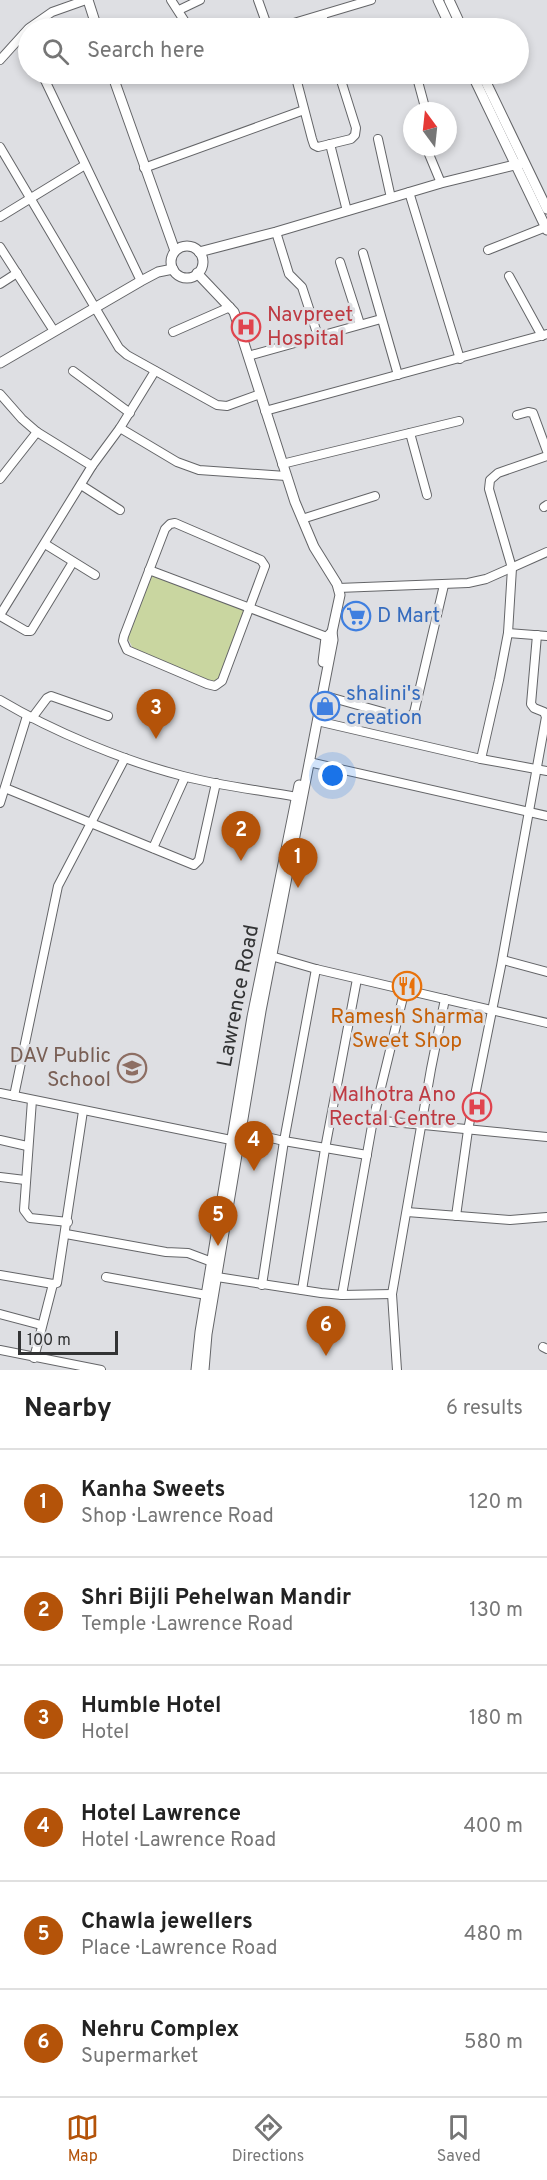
<!DOCTYPE html>
<meta charset="utf-8">
<style>
:root{--surface:#fff;--page:#f6f6f6;--text:#222;--muted:#767676;--line:#e0e0e0;--accent:#b45309}
body{margin:0;font-family:Overpass,sans-serif;background:var(--page);color:var(--text)}
.compass{position:absolute;left:403px;top:102px;width:54px;height:54px;border-radius:50%;background:var(--surface);box-shadow:0 3px 9px #0003;rotate:345deg}
.scale{position:absolute;left:18px;bottom:15px;width:100px;box-sizing:border-box;padding-left:6px;border:3px solid #323334;border-top:0;font-size:16px;line-height:21px;white-space:nowrap;color:#323334;-webkit-text-stroke:4px #dedfe3;paint-order:stroke}
.you{position:absolute;left:333px;top:776px;width:21px;height:21px;margin:-15px;border:4px solid #fff;border-radius:50%;background:#1a73e8;box-shadow:0 0 0 9px #1a73e833}
.badge{display:grid;place-items:center;width:39px;height:39px;border-radius:50%;background:var(--accent);color:#fff;font-size:20px;font-weight:700}
.pin{position:absolute;translate:-50% -50px;filter:drop-shadow(0 2px 3px #0008)}
.pin::after{content:'';position:absolute;top:32px;width:21px;height:18px;background:inherit;clip-path:polygon(0 0,100% 0,50% 100%)}
.list{margin:0;padding:0;list-style:none}
h2{display:flex;justify-content:space-between;align-items:center;height:78px;margin:0;padding:0 24px;font-size:26px}
h2 small{font-size:20px;font-weight:400;color:var(--muted)}
.list li{display:grid;grid-template-columns:39px 1fr auto;gap:18px;align-items:center;box-sizing:border-box;height:108px;padding:0 24px;border-top:2px solid var(--line)}
.list b{display:block;font-size:22px;white-space:nowrap}
.list p{margin:0;font-size:20px;white-space:nowrap;color:var(--muted)}
.list em{font-size:20px;font-style:normal;color:var(--muted)}
.icon{flex:none;width:33px;height:33px;fill:none;stroke:currentColor;stroke-width:2;stroke-linecap:round;stroke-linejoin:round}
.map{position:relative;flex:none;width:547px;height:1370px;overflow:hidden}
.search{position:absolute;background:var(--surface);box-shadow:0 3px 9px #0003;left:18px;right:18px;top:18px;height:66px;display:flex;align-items:center;gap:15px;box-sizing:border-box;padding:0 21px;border-radius:33px;color:var(--muted);font-size:22px}
.sheet{height:726px;background:var(--surface)}
nav{display:flex;justify-content:space-around;align-items:center;box-sizing:border-box;height:84px;border-top:2px solid var(--line);background:var(--surface);font-size:16px;color:var(--muted)}
nav a{display:grid;justify-items:center;gap:3px}
nav .on{color:var(--accent)}
.map>svg:first-child{display:block}
</style>
<div class="map">
<svg width="547" height="1370" viewBox="0 0 547 1370">
<rect width="100%" height="100%" fill="#dedfe3"/>
<!-- green -->
<polygon fill="#c9d6a0" points="151,574 245,609 217,683 134,651 127,636"/>
<g fill="none" stroke-linecap="round" stroke-linejoin="round">
<!-- minor casing -->
<g stroke="#646568" stroke-width="10">
<g id="minor">
<polyline points="171,0 189,28"/>
<polyline points="258,0 268,28"/>
<polyline points="179,10 200,0"/>
<polyline points="322,15 326,28"/>
<polyline points="29,28 52,12 86,0"/>
<polyline points="277,28 371,0"/>
<polyline points="24,34 28,44"/>
<polyline points="0,60 28,29"/>
<polyline points="42,74 141,281"/>
<polyline points="295,74 312,139 314,145 318,147 351,139 355,135 356,128 339,74"/>
<polyline points="416,74 426,111"/>
<polyline points="114,81 136,74"/>
<polyline points="378,139 391,198"/>
<polyline points="330,144 347,211"/>
<polyline points="0,147 119,348 127,355 217,405 227,406 260,394"/>
<polyline points="426,147 441,183"/>
<polyline points="144,168 304,110"/>
<polyline points="409,192 460,359"/>
<polyline points="0,217 85,165"/>
<polyline points="276,232 289,274 302,287 318,336"/>
<polyline points="0,247 54,331"/>
<polyline points="488,250 546,227"/>
<polyline points="363,253 398,375"/>
<polyline points="340,262 360,324"/>
<polyline points="509,276 542,336"/>
<polyline points="0,284 17,273"/>
<polyline points="173,332 230,307"/>
<polyline points="248,356 381,319"/>
<polyline points="73,371 130,413"/>
<polyline points="0,394 22,419 37,432 92,466"/>
<polyline points="265,411 547,334"/>
<polyline points="517,415 528,412 533,413 547,451"/>
<polyline points="120,428 177,462 199,470 286,476"/>
<polyline points="410,433 427,495"/>
<polyline points="282,464 459,421"/>
<polyline points="0,479 37,432"/>
<polyline points="81,485 120,510"/>
<polyline points="544,507 547,505"/>
<polyline points="302,519 375,496"/>
<polygon points="175,523 261,560 265,566 222,681 215,686 207,684 127,650 123,641 124,636 165,529 170,524"/>
<polyline points="45,544 95,575"/>
<polyline points="149,570 332,639"/>
<polyline points="338,588 468,583 486,579 547,552"/>
<polyline points="0,615 92,466 120,428 155,371"/>
<polyline points="0,616 26,631 31,631 73,562"/>
<polyline points="508,633 547,636"/>
<polyline points="322,695 404,718 409,717 414,713 444,585"/>
<path d="M0,700c52,31 124,61 183,76 37,10 76,14 114,21"/>
<polyline points="32,718 47,698 51,696 108,716"/>
<polyline points="317,721 481,759 547,771"/>
<polyline points="481,759 499,680 508,633 512,568 489,489 490,480 498,473 547,456"/>
<polyline points="309,762 547,816"/>
<polyline points="5,788 194,865 199,860 216,783"/>
<polyline points="0,803 27,716"/>
<polyline points="153,848 185,777"/>
<polyline points="271,956 316,969 547,1023"/>
<polyline points="503,960 547,972"/>
<polyline points="0,1093 231,1140"/>
<polyline points="14,1096 58,886 125,758"/>
<polyline points="32,1100 24,1210 30,1218 68,1222"/>
<polyline points="373,1120 547,1137"/>
<polyline points="241,1131 284,1141 367,1155"/>
<polyline points="0,1140 27,1146"/>
<polyline points="0,1177 25,1180"/>
<polyline points="407,1212 510,1220 547,1217"/>
<polyline points="456,1216 468,1130 501,966 546,717 544,712 534,708 531,704 537,635"/>
<polyline points="66,1234 166,1252 188,1253 212,1262"/>
<polyline points="0,1275 53,1284 57,1283 83,1111"/>
<polyline points="106,1277 212,1296"/>
<polyline points="217,1277 321,1293 342,1295 392,1294"/>
<polyline points="262,1285 284,1141 316,969"/>
<polyline points="302,1290 325,1149 357,979"/>
<polyline points="342,1295 373,1120 405,989"/>
<polyline points="0,1314 41,1325"/>
<polyline points="543,1347 547,1349"/>
<polyline points="0,1350 101,1370"/>
<polyline points="34,1358 53,1284"/>
<polyline points="397,1370 392,1294 431,1069 445,999"/>
</g>
</g>
<!-- tertiary casing -->
<g stroke="#646568" stroke-width="11">
<g id="tertiary">
<polyline points="88,0 97,28"/>
<polyline points="438,0 451,28"/>
<polyline points="449,0 462,28"/>
<polyline points="112,74 175,251"/>
<polyline points="472,74 547,230"/>
<polyline points="482,74 547,209"/>
<circle cx="187" cy="262" r="16"/>
<polyline points="199,252 276,232 441,183 523,163"/>
<polyline points="197,273 234,312 295,502 314,547 337,584 340,595 332,632 333,640 261,1011 207,1334 204,1370"/>
<polyline points="0,363 141,281 158,272 173,269"/>
<polyline points="323,662 326,638 332,632"/>
<polyline points="196,1370 200,1332 252,1017 299,785"/>
</g>
</g>
<!-- minor -->
<use href="#minor" stroke="#fff" stroke-width="8"/>
<!-- tertiary -->
<use href="#tertiary" stroke="#fff" stroke-width="9"/>
</g>
<!-- icons -->
<defs>
<g id="hospital-ring" transform="scale(1.5)"><circle r="9.5" fill="#dedfe3" stroke="#e0444e" stroke-width="1.5"/><path d="M-5-5h3v3.5h4V-5h3V5h-3V1.5h-4V5h-3Z" fill="#e0444e"/></g>
<g id="supermarket-ring" transform="scale(1.5)"><circle r="9.5" fill="#dedfe3" stroke="#3f7fe0" stroke-width="1.5"/><path d="M-6-5.5h2.5l.6 2H6L4.5 2H-2.5L-4.4-4H-6ZM-1.5 3.2a1.3 1.3 0 1 0 .1 0ZM3 3.2a1.3 1.3 0 1 0 .1 0Z" fill="#3f7fe0"/></g>
<g id="shop-ring" transform="scale(1.5)"><circle r="9.5" fill="#dedfe3" stroke="#3f7fe0" stroke-width="1.5"/><path d="M-5-2.5h2.3a2.7 3.5 0 0 1 5.4 0H5L5.5 6h-11ZM-1.5-2.5h3a1.5 2.3 0 0 0-3 0Z" fill="#3f7fe0"/></g>
<g id="restaurant-ring" transform="scale(1.5)"><circle r="9.5" fill="#dedfe3" stroke="#e8710a" stroke-width="1.5"/><path d="M-5-6h1v4h1v-4h1v4h1v-4h1v5L-1.5 .5V6h-2V.5L-5-1ZM5-6V6H3V1.5H1.5Q1.5-4 5-6Z" fill="#e8710a"/></g>
<g id="school-ring" transform="scale(1.5)"><circle r="9.5" fill="#dedfe3" stroke="#8d6e63" stroke-width="1.5"/><path d="M0-5L7-2L0 1L-7-2ZM-4 1L0 2.5L4 1V4Q0 6-4 4Z" fill="#8d6e63"/></g>
</defs>
<g fill-rule="evenodd">
<use href="#hospital-ring" x="246" y="327"/>
<use href="#supermarket-ring" x="356" y="616"/>
<use href="#shop-ring" x="325" y="706"/>
<use href="#restaurant-ring" x="407" y="986"/>
<use href="#school-ring" x="132" y="1068"/>
<use href="#hospital-ring" x="477" y="1107"/>
</g>
<g text-anchor="middle" dominant-baseline="central" stroke-width="6" stroke-linejoin="round" paint-order="stroke">
<!-- health labels -->
<g font-size="21" fill="#be3a42" stroke="#dedfe3" text-anchor="start">
<text x="267" y="315">Navpreet<tspan x="267" dy="24">Hospital</tspan></text>
<text x="456" y="1095" text-anchor="end">Malhotra Ano<tspan x="456" dy="24">Rectal Centre</tspan></text>
</g>
<!-- shop labels -->
<g font-size="21" fill="#366cbe" stroke="#dedfe3" text-anchor="start">
<text x="377" y="616">D Mart</text>
<text x="346" y="694">shalini's<tspan x="346" dy="24">creation</tspan></text>
</g>
<!-- street labels -->
<g font-size="21" fill="#323334" stroke="#dedfe3">
<text transform="translate(239 996) rotate(-79)">Lawrence Road</text>
</g>
<!-- food labels -->
<g font-size="21" fill="#c56008" stroke="#dedfe3">
<text x="407" y="1017">Ramesh Sharma<tspan x="407" dy="24">Sweet Shop</tspan></text>
</g>
<!-- education labels -->
<g font-size="21" fill="#785e54" stroke="#dedfe3" text-anchor="end">
<text x="111" y="1056">DAV Public<tspan x="111" dy="24">School</tspan></text>
</g>
</g>
</svg>
<svg class="compass" viewBox="-18 -18 36 36"><path d="M0-13l5 13h-10z" fill="#e53935"/><path d="M0 13l5-13h-10z" fill="#767676"/></svg>
<div class="scale">100 m</div>
<div class="you"></div>
<div class="pin badge" style="left:298px;top:888px">1</div>
<div class="pin badge" style="left:241px;top:861px">2</div>
<div class="pin badge" style="left:156px;top:739px">3</div>
<div class="pin badge" style="left:254px;top:1171px">4</div>
<div class="pin badge" style="left:218px;top:1246px">5</div>
<div class="pin badge" style="left:326px;top:1356px">6</div>
<div class="search"><svg class="icon" aria-label="search" viewBox="0 0 24 24"><circle cx="10" cy="10" r="6"/><path d="M15 15l6 6"/></svg>Search here</div>
</div>
<section class="sheet">
<h2>Nearby<small>6 results</small></h2>
<ul class="list">
<li><span class="badge">1</span><div><b>Kanha Sweets</b><p>Shop · Lawrence Road</p></div><em>120 m</em></li>
<li><span class="badge">2</span><div><b>Shri Bijli Pehelwan Mandir</b><p>Temple · Lawrence Road</p></div><em>130 m</em></li>
<li><span class="badge">3</span><div><b>Humble Hotel</b><p>Hotel</p></div><em>180 m</em></li>
<li><span class="badge">4</span><div><b>Hotel Lawrence</b><p>Hotel · Lawrence Road</p></div><em>400 m</em></li>
<li><span class="badge">5</span><div><b>Chawla jewellers</b><p>Place · Lawrence Road</p></div><em>480 m</em></li>
<li><span class="badge">6</span><div><b>Nehru Complex</b><p>Supermarket</p></div><em>580 m</em></li>
</ul>
</section>
<nav>
<a class="on"><svg class="icon" aria-label="map" viewBox="0 0 24 24"><path d="M3 6l6-2 6 2 6-2v14l-6 2-6-2-6 2zM9 4v14M15 6v14"/></svg>Map</a>
<a><svg class="icon" aria-label="directions" viewBox="0 0 24 24"><path d="M12 3l9 9-9 9-9-9zM9 14v-3h6M13 9l2 2-2 2"/></svg>Directions</a>
<a><svg class="icon" aria-label="saved" viewBox="0 0 24 24"><path d="M7 4h10v16l-5-4-5 4z"/></svg>Saved</a>
</nav>
